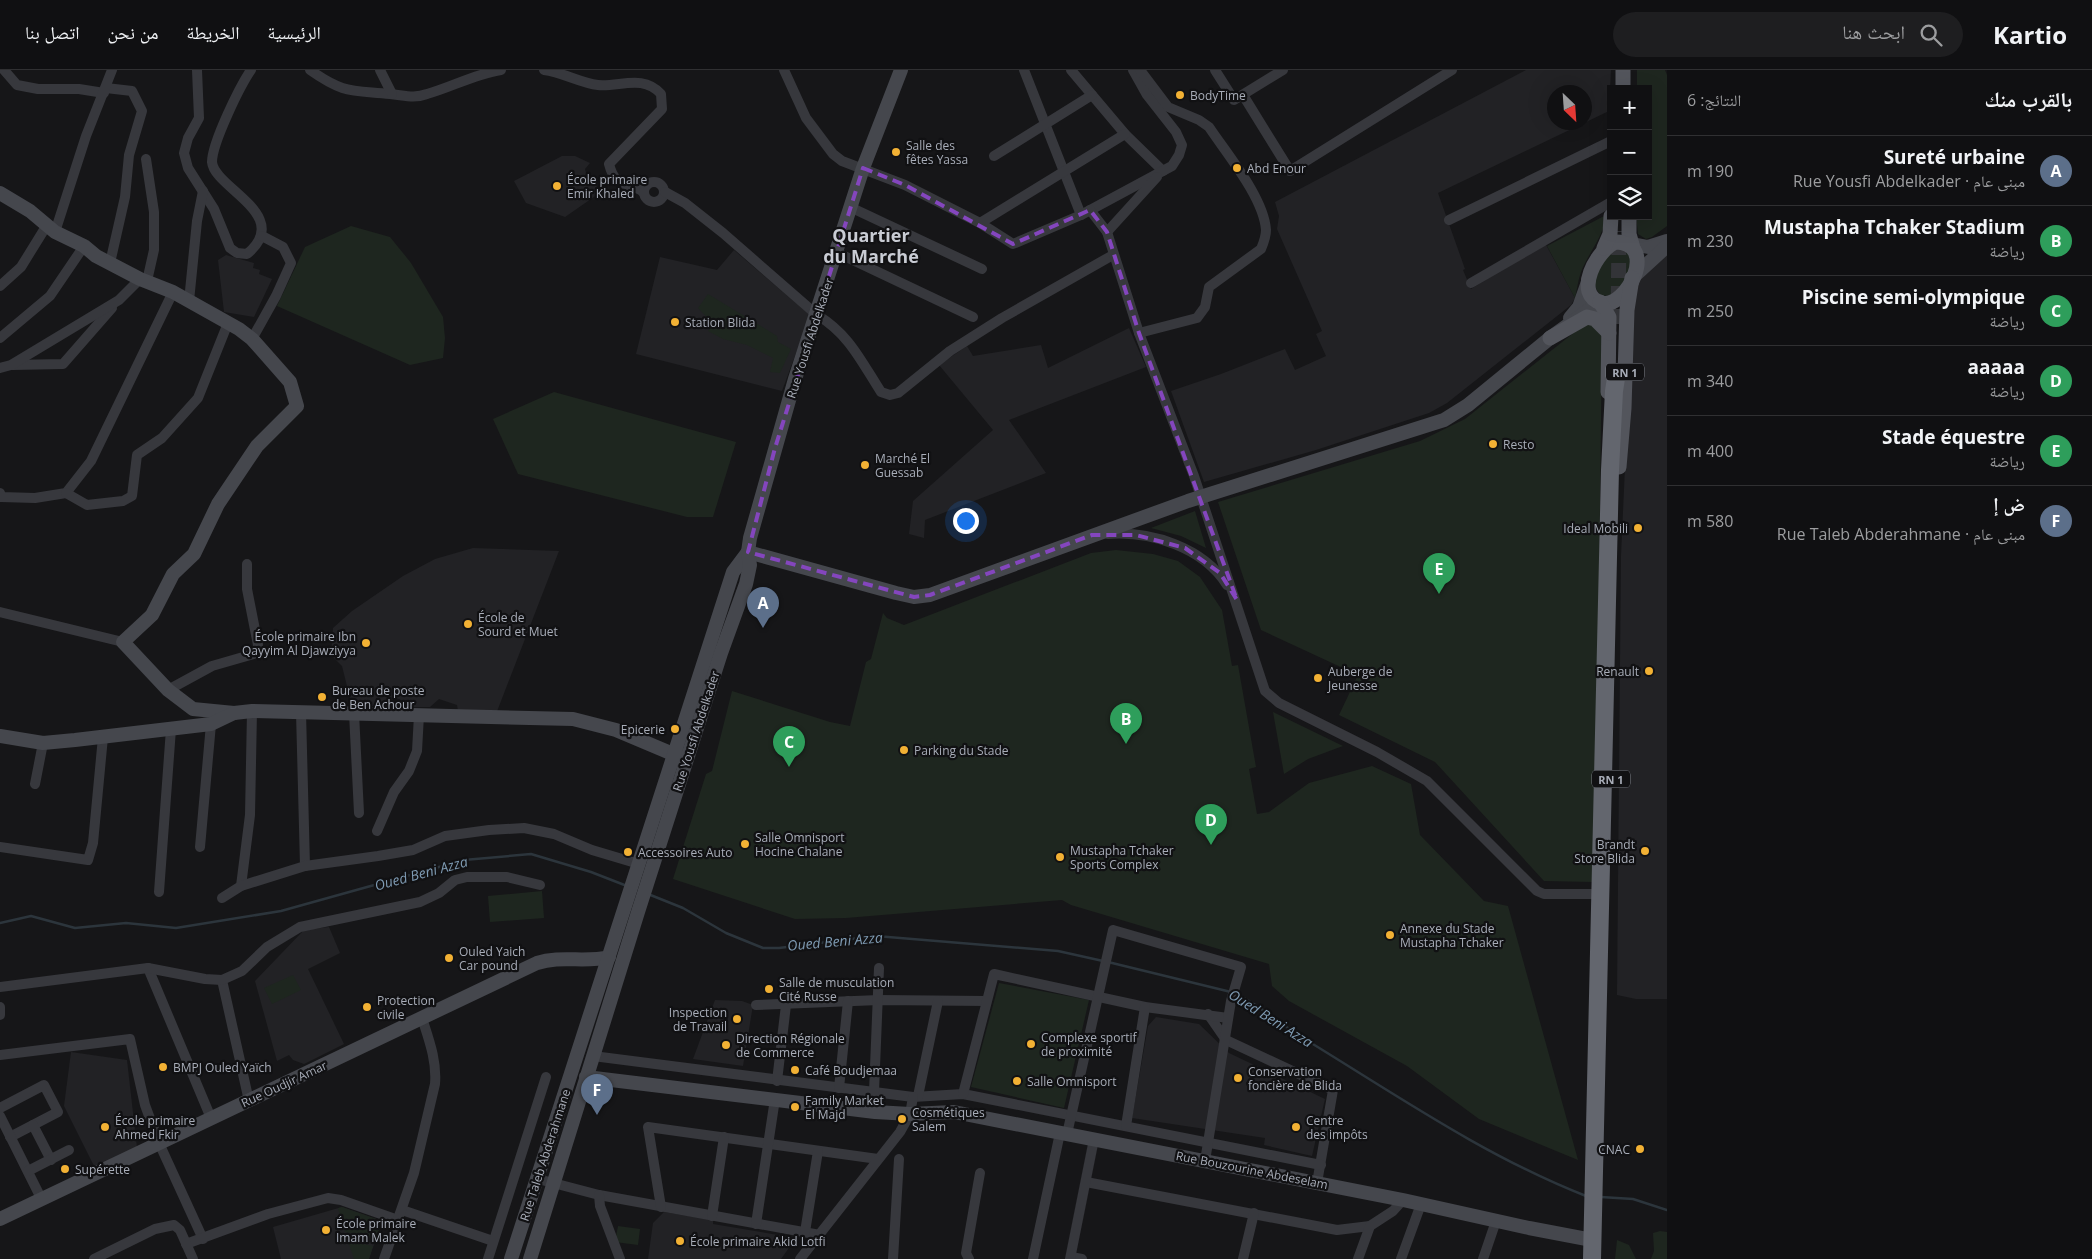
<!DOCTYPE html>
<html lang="ar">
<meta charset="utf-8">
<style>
:root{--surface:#101012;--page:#1e1e20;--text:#f1f3f6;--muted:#9c9d9f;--line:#303032;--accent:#0f766e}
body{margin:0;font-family:"Open Sans","Noto Naskh Arabic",sans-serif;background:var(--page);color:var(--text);direction:rtl}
.controls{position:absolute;right:15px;top:15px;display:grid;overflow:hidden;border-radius:0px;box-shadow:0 5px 20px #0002}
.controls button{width:45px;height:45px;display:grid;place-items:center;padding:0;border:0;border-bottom:1px solid var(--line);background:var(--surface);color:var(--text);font:25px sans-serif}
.compass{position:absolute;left:1547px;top:15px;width:45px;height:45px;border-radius:50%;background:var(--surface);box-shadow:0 5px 20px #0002;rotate:155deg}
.you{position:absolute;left:965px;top:450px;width:18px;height:18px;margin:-12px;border:4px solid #fff;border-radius:50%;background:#1a73e8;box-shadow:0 0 0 8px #1a73e833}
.badge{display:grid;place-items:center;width:32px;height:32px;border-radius:50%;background:var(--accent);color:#fff;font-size:16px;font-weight:700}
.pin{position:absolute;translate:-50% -41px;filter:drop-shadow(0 1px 2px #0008)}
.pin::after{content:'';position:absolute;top:26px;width:18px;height:15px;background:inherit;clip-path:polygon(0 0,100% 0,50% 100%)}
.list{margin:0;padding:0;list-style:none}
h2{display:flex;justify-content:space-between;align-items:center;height:65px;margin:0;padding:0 20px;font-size:21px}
h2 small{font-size:16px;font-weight:400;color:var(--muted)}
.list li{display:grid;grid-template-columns:32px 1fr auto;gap:15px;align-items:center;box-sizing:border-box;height:70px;padding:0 20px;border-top:1px solid var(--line)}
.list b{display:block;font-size:19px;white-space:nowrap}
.list p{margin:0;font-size:16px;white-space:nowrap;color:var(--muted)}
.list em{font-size:16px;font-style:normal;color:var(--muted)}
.icon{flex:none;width:28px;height:28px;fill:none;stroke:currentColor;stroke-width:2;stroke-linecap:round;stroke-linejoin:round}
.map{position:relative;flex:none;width:1667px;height:1189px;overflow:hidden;direction:ltr}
header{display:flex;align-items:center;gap:30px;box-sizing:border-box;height:70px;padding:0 25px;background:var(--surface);border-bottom:1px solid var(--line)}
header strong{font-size:24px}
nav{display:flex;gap:28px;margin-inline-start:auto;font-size:18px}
.search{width:350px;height:45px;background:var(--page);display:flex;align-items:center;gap:12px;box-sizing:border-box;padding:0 18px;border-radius:28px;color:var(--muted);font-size:19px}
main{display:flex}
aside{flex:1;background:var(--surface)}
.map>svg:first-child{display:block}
</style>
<header>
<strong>Kartio</strong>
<div class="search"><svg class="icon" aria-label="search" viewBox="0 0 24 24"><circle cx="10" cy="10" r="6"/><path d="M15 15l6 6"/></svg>ابحث هنا</div>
<nav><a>الرئيسية</a><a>الخريطة</a><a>من نحن</a><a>اتصل بنا</a></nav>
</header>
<main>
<aside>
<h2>بالقرب منك<small>النتائج: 6</small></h2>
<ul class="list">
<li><span class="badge" style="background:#5c6f8a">A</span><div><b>Sureté urbaine</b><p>مبنى عام · Rue Yousfi Abdelkader</p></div><em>190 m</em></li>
<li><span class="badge" style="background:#2e9e5b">B</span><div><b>Mustapha Tchaker Stadium</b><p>رياضة</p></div><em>230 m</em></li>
<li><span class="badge" style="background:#2e9e5b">C</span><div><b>Piscine semi-olympique</b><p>رياضة</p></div><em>250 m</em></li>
<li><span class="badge" style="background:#2e9e5b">D</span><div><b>aaaaa</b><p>رياضة</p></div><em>340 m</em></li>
<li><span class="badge" style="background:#2e9e5b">E</span><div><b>Stade équestre</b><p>رياضة</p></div><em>400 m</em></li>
<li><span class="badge" style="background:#5c6f8a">F</span><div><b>ض إ</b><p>مبنى عام · Rue Taleb Abderahmane</p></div><em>580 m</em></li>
</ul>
</aside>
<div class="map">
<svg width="1667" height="1189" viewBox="0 0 1667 1189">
<rect width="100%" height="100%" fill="#161618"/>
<!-- built -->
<g fill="#222225" fill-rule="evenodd">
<path d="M1526,0h85l-2,41 -171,82 27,76 -2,1 8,19 74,-46 30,55 -4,7 -124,98 -18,10 -113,37 -112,32 -33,-91 50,-17 64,-25 10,21 31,-14 -10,-22 6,-3 -45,-102 2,-13 -4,-14zM1554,22h30v30h-30z"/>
<polygon points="562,86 575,86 590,93 585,99 586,103 601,122 565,147 526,133 514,111"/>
<polygon points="734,180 810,245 782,321 636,284 660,187 717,200"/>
<polygon points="1667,184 1667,929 1636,929 1617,925 1621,486 1632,241 1636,217 1646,201"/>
<polygon points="226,185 254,193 253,198 260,200 259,204 272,209 254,247 224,242 218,190"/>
<polygon points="1129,258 1146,297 1009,350 1046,403 925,450 924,468 909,464 913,431 993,360 939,295 967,276 973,286 1041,275 1048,298"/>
<polygon points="473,478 559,481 496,644 458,641 457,635 439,629 430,637 404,637 400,629 393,628 392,637 352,636 342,596 331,585 333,558 352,541 403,506 435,489"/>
<polygon points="329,857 340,883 308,899 344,974 304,994 293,990 289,985 277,991 255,911 304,860"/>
<polygon points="715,930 742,931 753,935 743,996 693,989"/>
<polygon points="1156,947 1199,954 1229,983 1325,1029 1312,1086 1264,1075 1265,1068 1132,1048 1148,956"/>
<polygon points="71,982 127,990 137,1078 95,1098 64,1036"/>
<polygon points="342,1137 382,1151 369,1189 281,1189 273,1157"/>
<polygon points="664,1142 713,1150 713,1154 796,1168 781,1189 648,1189 653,1153"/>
</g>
<!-- green -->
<g fill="#1e261f">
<polygon points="1637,0 1665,0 1667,5 1667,156 1652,167 1646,169 1638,164 1636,146 1648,146 1648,19 1637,19"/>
<path d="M1606,145c-2,21 -17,37 -25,57 -3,8 -4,18 -6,26l-28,-52z"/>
<polygon points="351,156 390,167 411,193 443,247 445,268 443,288 410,295 277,236 305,177"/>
<path d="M1626,179l8,14 -16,32 -16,1c-16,-14 -2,-30 6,-45z"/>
<polygon points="708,224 777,266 778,272 791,279 780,303 770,302 773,288 747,275 723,269 708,261 713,254 698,238"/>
<polygon points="1590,253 1602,262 1597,704 1593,812 1544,811 1435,692 1339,645 1358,605 1261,560 1218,432 1420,371 1465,349 1581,257"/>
<polygon points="554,322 736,372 713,447 687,447 518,404 493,349"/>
<polygon points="1195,441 1206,478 1181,466 1151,458"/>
<polygon points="1116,480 1153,484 1178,491 1200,507 1222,540 1232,596 1238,595 1256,697 1249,699 1257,744 1269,742 1309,713 1372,696 1411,714 1420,765 1484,831 1508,836 1578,1090 1479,1049 1407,996 1289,931 1272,916 1269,894 1071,835 1062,830 846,848 795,849 673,809 706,704 712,701 732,621 830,652 850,656 866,592 871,589 883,543 887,548 904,555 1091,483"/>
<polygon points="1273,642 1343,676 1308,689 1284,704"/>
<polygon points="542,821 544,848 490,852 488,826"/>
<polygon points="293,905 301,920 272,934 264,918"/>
<polygon points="999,913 1089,930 1064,1038 971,1017"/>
<polygon points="342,1137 382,1151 376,1169 345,1162 338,1138"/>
<polygon points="618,1156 640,1159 638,1175 615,1172"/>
<polygon points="1660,1161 1667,1162 1667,1189 1651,1189 1654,1181 1653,1163"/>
<polygon points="1617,1170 1629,1175 1636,1189 1615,1189"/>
<polygon points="348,1171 373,1176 369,1189 354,1189"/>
</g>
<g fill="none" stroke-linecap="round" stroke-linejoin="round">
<!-- stream -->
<g stroke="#2c353c" stroke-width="2.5">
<polyline points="648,824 683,838 726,863 763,878 779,878 876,866 1058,881 1103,891"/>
<polyline points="0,853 31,846 75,858 126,853 176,858 281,841 464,790 531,784 591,802 627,816"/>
<polyline points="1108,892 1231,922"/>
<path d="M1236,924c24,11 45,31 67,44 92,56 183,119 283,158"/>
<polyline points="1601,1127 1633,1129 1667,1140"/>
</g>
<!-- primary-tunnel -->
<polyline stroke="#333438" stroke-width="15" stroke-dasharray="15 8" stroke-linecap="butt" points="1618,254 1619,161"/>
<!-- street -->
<g stroke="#37383d" stroke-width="10">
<polyline points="4,0 17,15 38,19 79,19 104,23"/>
<path d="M197,0l2,48 -11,20 -4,15 4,15 26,41 16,39 7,5 10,1c47,-39 -33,-66 -35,-92 0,-19 28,-76 39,-92"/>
<path d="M310,0c34,24 41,20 80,24 13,1 24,5 37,0 25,-7 48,-20 74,-24"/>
<polyline points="380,0 392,24"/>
<path d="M544,0c18,2 36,13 54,15 22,2 45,-11 63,9l1,15 -53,55c7,28 22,16 35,29"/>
<polyline points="784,0 806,48 833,84 842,91 905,115 980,153"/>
<polyline points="1024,0 1081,145"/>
<polyline points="1071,0 1125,64 1163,101"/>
<polyline points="1215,0 1234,30 1283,0"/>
<polyline points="106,18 132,21 142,41 129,85 125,127 110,193"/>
<polyline points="1243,25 1290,101 1452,0"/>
<polyline points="1125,64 980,153 1013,174 1081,145 1172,96 1179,85 1182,75 1176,62 1147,25 1133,0"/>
<polyline points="994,86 1092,25"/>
<polyline points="146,89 154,142 154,180 147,211"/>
<circle cx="654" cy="122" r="10"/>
<path d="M665,122l20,11 38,30 94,82c32,19 44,46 64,77l9,3 8,-2 52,-42 52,-33 111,-63"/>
<polyline points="852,138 982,199"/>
<polyline points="1090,140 1107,162 1139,263 1194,406 1265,621 1279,633 1377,682 1427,711 1537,821 1544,824 1599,824"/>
<polyline points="1449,150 1611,71"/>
<polyline points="55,162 86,66 112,0"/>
<polyline points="1107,162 1157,107"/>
<polyline points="838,183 973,247"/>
<polyline points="1471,213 1611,132"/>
<polyline points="0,216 21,197 47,155"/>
<polyline points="189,231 197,151 203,121"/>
<path d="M1139,263l58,-15 8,-11 4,-20 52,-38c3,-7 5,-12 5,-19 -2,-32 -39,-76 -57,-103l-10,-7 -31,-13 -28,-37"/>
<polyline points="0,268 50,226 84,176"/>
<polyline points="252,269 276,226 291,193 283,177 262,166"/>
<polyline points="12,295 63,294 112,238"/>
<polyline points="0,298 11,295 119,230 140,209"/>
<polyline points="0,423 1,427 35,428 66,423 91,391 173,222"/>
<polyline points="66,423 87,435 123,431 132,426 137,385 162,368 198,328 228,253"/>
<path d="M1108,464c43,-3 95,13 119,51"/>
<polyline points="0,542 123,572"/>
<polyline points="168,620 212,596 257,583 258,575 247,519 247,494"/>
<polyline points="301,642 305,796"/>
<polyline points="354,643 359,743"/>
<polyline points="35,714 43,673"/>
<polyline points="377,761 394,722 409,701 417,681 419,645"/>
<polyline points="0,777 88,790 93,773 103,667"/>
<polyline points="200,777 211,654"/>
<polyline points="241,816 250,745 252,641"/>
<polyline points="159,822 171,659"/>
<polyline points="222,828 241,816 305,796 378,786 413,780 445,766 489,760 524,758 554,764 592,780 639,794"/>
<polyline points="148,898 211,1048"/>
<polyline points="222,910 249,1031"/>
<polyline points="0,917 148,898 205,909 222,910 242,901 267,877 300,857 420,832 439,823 455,810 467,807 507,807 540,815"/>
<polyline points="756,935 879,930 986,931"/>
<polyline points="0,937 0,945"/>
<polyline points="1208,944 1226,970 1333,1020 1317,1113"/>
<polyline points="0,985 130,969 145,1035 159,1073 203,1169"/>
<polyline points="593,986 913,1027 963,1024 1321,1095"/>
<polyline points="777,1011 786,935"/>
<polyline points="839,1018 848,931"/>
<polyline points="874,1022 879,898"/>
<polyline points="963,1024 994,904 1145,937 1228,948"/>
<polyline points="918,1026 938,931"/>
<polyline points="0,1038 44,1015 58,1042 10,1067"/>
<polyline points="0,1046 42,1130"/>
<polyline points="33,1055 51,1090"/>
<polyline points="1126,1056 1145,937"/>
<polyline points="1067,1064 1113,860 1241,897 1231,931 1205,1091"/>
<polyline points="28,1101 69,1080"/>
<polyline points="538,1109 599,1125 820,1165"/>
<polyline points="1086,1112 1337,1160 1370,1156"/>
<polyline points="599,1125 600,1136 620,1189"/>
<polyline points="661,1137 648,1057 878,1089"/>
<polyline points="402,1140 493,1171"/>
<polyline points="712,1146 724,1067"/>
<polyline points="756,1154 775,1029"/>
<polyline points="805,1162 818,1081"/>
<polyline points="186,1174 268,1144 328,1128 341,1130 398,1150"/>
<polyline points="1071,1187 1082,1189"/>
<polyline points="94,1189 155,1159 174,1155 180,1160 193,1189"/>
<path d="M384,1189l30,-86 21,-89c2,-23 -6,-44 -13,-66"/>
<polyline points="488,1189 546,1007"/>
<polyline points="800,1189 900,1062 910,1044 913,1027"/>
<polyline points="893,1189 899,1089"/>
<polyline points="969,1189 966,1183 980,1103"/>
<polyline points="1033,1189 1060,1063"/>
<polyline points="1070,1189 1094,1069"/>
<polyline points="1243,1189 1254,1143"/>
<polyline points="1358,1189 1370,1156 1393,1141 1403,1130"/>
<polyline points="1401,1189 1421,1134"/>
<polyline points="1483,1189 1496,1151"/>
</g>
<!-- secondary -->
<g stroke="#45474d" stroke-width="14">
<polyline points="0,123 30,141 55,162 84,176 96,186 140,209 173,222 239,259 252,269 290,312 297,336 257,376 218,434 194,484 173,504 152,545 123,572 168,620 193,639 234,643"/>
<polyline points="1622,172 1648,177 1667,171"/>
<polyline points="1632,208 1667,176"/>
<polyline points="1570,248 1579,237 1589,209"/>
<polyline points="748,482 896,523 914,527 930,525 1188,431 1444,350 1468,335 1550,268 1600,232"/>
<polyline points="0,666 43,673 75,670 211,654 234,643 252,641 573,649 616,660 680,687"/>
<polyline points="586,1007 875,1042 910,1044 954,1042 1403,1130 1529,1158 1592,1170"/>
<path d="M0,1149l537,-256c24,-8 48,0 72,-6"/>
<polyline points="511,1189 733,502 748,482"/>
<polyline points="530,1189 638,842 721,583 746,514 750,495 748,482 750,468 795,309 863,98 901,0"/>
</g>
<!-- primary -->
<g stroke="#53555c" stroke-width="15">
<polyline points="1623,19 1623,0"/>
<polyline points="1629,146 1629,164 1633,178"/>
<path d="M1616,172c43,1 11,67 -14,61 -30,-8 -5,-54 14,-61z"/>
<polyline points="1604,178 1610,164 1611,146"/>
<polyline points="1600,232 1609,247 1608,322"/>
<polyline points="1550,268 1587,247 1595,249 1609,263"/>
<polyline points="1619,397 1624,338 1627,240 1632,208"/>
</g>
<!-- highway -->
<polyline stroke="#63666e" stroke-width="18" points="1592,1189 1610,400 1614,321 1617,302"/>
</g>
<!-- marked area -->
<path fill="none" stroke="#8446be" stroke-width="4" stroke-dasharray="10 6" stroke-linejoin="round" d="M863,98l42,17 108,59 77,-34 17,22 32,101 98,267 -17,-27 -35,-25 -49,-13h-44l-162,60 -16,2 -166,-45 27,-104z"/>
<!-- markers -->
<g fill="#f2b134" stroke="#111113" stroke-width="2">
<circle cx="1180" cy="25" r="5"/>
<circle cx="896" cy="82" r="5"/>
<circle cx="1237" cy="98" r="5"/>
<circle cx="557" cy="116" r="5"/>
<circle cx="675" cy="252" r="5"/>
<circle cx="1493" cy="374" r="5"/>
<circle cx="865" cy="395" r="5"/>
<circle cx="1638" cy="458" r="5"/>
<circle cx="468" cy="554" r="5"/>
<circle cx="366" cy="573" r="5"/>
<circle cx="1649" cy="601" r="5"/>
<circle cx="1318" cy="608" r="5"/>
<circle cx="322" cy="627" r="5"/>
<circle cx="675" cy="659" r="5"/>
<circle cx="904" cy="680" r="5"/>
<circle cx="745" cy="774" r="5"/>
<circle cx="1645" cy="781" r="5"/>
<circle cx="628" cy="782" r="5"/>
<circle cx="1060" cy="787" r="5"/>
<circle cx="1390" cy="865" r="5"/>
<circle cx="449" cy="888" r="5"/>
<circle cx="769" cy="919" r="5"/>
<circle cx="367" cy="937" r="5"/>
<circle cx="737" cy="949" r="5"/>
<circle cx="1031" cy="974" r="5"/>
<circle cx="726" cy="975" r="5"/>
<circle cx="163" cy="997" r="5"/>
<circle cx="795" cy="1000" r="5"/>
<circle cx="1238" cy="1008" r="5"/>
<circle cx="1017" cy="1011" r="5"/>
<circle cx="795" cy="1037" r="5"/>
<circle cx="902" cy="1049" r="5"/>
<circle cx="105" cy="1057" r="5"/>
<circle cx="1296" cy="1057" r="5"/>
<circle cx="1640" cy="1079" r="5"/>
<circle cx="65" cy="1099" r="5"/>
<circle cx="326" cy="1160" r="5"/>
<circle cx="680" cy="1171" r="5"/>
</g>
<g text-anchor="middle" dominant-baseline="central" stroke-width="4.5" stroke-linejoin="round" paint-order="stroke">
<!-- shield labels -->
<g fill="#111113" stroke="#7b7e86" stroke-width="1">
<rect x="1606" y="293.5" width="38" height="17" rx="4"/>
<rect x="1592" y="700.5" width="38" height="17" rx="4"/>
</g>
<g font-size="11" font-weight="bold" fill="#a8adb8">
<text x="1625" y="302">RN 1</text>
<text x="1611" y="709">RN 1</text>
</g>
<!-- poi labels -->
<g font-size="12" fill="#a8adb8" stroke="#111113" text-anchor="start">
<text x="1190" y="25">BodyTime</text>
<text x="906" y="75">Salle des<tspan x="906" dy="14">fêtes Yassa</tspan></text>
<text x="1247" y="98">Abd Enour</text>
<text x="567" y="109">École primaire<tspan x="567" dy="14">Emir Khaled</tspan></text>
<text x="685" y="252">Station Blida</text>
<text x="1503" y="374">Resto</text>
<text x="875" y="388">Marché El<tspan x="875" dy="14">Guessab</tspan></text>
<text x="1628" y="458" text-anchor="end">Ideal Mobili</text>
<text x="478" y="547">École de<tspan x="478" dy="14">Sourd et Muet</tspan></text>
<text x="356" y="566" text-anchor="end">École primaire Ibn<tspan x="356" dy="14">Qayyim Al Djawziyya</tspan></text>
<text x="1328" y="601">Auberge de<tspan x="1328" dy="14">Jeunesse</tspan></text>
<text x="1639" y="601" text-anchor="end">Renault</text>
<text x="332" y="620">Bureau de poste<tspan x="332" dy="14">de Ben Achour</tspan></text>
<text x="665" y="659" text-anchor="end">Epicerie</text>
<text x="914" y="680">Parking du Stade</text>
<text x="755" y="767">Salle Omnisport<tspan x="755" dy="14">Hocine Chalane</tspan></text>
<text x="1635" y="774" text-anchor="end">Brandt<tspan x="1635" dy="14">Store Blida</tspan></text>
<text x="1070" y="780">Mustapha Tchaker<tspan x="1070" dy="14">Sports Complex</tspan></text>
<text x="638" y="782">Accessoires Auto</text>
<text x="1400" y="858">Annexe du Stade<tspan x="1400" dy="14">Mustapha Tchaker</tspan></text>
<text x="459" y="881">Ouled Yaich<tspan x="459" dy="14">Car pound</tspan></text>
<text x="779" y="912">Salle de musculation<tspan x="779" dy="14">Cité Russe</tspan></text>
<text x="377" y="930">Protection<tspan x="377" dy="14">civile</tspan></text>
<text x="727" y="942" text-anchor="end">Inspection<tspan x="727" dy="14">de Travail</tspan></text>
<text x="1041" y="967">Complexe sportif<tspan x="1041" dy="14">de proximité</tspan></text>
<text x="736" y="968">Direction Régionale<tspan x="736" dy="14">de Commerce</tspan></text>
<text x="173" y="997">BMPJ Ouled Yaïch</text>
<text x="805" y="1000">Café Boudjemaa</text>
<text x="1248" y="1001">Conservation<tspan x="1248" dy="14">foncière de Blida</tspan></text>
<text x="1027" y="1011">Salle Omnisport</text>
<text x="805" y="1030">Family Market<tspan x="805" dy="14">El Majd</tspan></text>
<text x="912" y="1042">Cosmétiques<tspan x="912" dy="14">Salem</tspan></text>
<text x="115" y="1050">École primaire<tspan x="115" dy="14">Ahmed Fkir</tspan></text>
<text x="1306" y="1050">Centre<tspan x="1306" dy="14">des impôts</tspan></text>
<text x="1630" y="1079" text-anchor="end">CNAC</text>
<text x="75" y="1099">Supérette</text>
<text x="336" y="1153">École primaire<tspan x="336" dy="14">Imam Malek</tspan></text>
<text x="690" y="1171">École primaire Akid Lotfi</text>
</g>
<!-- street labels -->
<g font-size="12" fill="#a8adb8" stroke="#111113">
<text transform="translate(810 268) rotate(-72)">Rue Yousfi Abdelkader</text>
<text transform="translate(696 661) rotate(-72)">Rue Yousfi Abdelkader</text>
<text transform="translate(284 1014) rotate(-25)">Rue Oudjir Amar</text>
<text transform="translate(545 1085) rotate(-72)">Rue Taleb Abderahmane</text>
<text transform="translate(1252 1100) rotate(11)">Rue Bouzourine Abdeselam</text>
</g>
<!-- water labels -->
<g font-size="14" font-style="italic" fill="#7f9bb3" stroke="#111113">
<text transform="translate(421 803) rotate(-15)">Oued Beni Azza</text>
<text transform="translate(835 871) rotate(-5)">Oued Beni Azza</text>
<text transform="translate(1271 948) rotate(32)">Oued Beni Azza</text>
</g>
<!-- district labels -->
<g font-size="18" font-weight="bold" fill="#c9ccd4" stroke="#111113">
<text x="871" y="165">Quartier<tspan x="871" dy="21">du Marché</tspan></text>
</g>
</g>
</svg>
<div class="controls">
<button>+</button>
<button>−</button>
<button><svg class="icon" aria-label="layers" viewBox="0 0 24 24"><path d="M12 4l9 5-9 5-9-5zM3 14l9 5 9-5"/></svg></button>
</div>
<svg class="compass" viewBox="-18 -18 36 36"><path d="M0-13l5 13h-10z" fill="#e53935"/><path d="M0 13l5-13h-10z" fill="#9c9d9f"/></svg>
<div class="you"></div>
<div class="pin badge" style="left:763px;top:558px;background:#5c6f8a">A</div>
<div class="pin badge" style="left:1126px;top:674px;background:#2e9e5b">B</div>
<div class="pin badge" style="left:789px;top:697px;background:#2e9e5b">C</div>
<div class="pin badge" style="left:1211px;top:775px;background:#2e9e5b">D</div>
<div class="pin badge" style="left:1439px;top:524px;background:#2e9e5b">E</div>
<div class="pin badge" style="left:597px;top:1045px;background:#5c6f8a">F</div>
</div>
</main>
